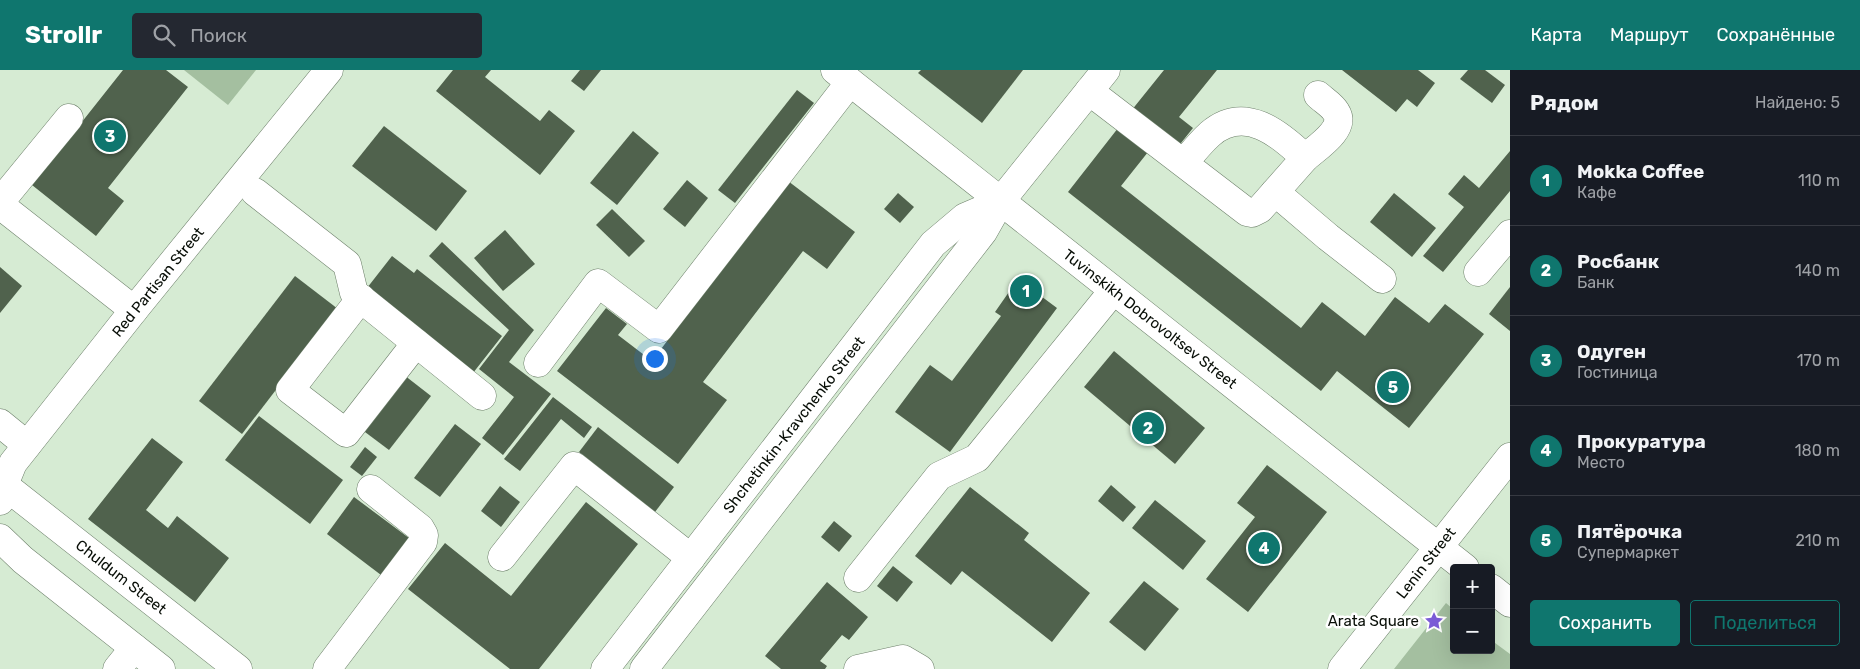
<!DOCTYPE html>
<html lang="ru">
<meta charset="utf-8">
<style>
:root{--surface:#171b24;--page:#242831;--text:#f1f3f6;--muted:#9ea1a6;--line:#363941;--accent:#0f766e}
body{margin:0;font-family:Rubik,sans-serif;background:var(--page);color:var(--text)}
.controls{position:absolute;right:15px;bottom:15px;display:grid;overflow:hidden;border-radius:5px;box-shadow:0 5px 20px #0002}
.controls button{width:45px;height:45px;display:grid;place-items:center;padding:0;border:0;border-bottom:1px solid var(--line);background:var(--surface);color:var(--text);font:25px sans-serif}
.you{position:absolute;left:654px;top:288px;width:18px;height:18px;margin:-12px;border:4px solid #fff;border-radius:50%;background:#1a73e8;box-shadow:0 0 0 8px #1a73e833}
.badge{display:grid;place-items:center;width:32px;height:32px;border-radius:50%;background:var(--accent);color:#fff;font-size:16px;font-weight:700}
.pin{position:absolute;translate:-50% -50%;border:2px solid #fff;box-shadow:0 1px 5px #0006}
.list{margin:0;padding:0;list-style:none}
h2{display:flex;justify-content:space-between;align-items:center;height:65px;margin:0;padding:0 20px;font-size:21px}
h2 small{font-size:16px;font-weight:400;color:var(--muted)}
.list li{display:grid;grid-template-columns:32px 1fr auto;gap:15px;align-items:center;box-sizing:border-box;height:90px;padding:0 20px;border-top:1px solid var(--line)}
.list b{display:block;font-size:19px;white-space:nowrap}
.list p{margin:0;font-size:16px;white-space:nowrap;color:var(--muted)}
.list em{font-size:16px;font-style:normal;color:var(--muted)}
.actions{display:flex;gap:10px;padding:15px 20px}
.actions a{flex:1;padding:11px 0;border:1px solid var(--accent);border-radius:5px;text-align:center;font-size:18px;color:var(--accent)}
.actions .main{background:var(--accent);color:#fff}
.icon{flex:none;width:28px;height:28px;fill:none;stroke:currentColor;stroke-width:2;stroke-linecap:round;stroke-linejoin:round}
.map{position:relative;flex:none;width:1510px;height:599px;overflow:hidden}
header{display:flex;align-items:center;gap:30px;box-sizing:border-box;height:70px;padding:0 25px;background:var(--accent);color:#fff}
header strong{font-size:24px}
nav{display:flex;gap:28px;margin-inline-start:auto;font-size:18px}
.search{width:350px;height:45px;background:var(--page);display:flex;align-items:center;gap:12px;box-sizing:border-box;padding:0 18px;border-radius:5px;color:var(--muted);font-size:19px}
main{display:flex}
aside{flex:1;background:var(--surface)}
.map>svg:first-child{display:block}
</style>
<header>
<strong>Strollr</strong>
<div class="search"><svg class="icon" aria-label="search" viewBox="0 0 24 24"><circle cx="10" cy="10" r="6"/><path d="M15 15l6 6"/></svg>Поиск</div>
<nav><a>Карта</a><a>Маршрут</a><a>Сохранённые</a></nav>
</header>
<main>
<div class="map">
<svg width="1510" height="599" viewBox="0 0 1510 599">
<rect width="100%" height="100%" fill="#d6ebd3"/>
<!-- green -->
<g fill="#a4bfa0">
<polygon points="184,0 256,0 228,35"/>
<polygon points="1446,533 1454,540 1454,580 1491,580 1491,570 1510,584 1510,599 1394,599"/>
</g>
<!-- building -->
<g fill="#50624d">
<polygon points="123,0 166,0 188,17 108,118 124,131 96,166 32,115"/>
<polygon points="453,0 491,0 485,7 540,51 549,40 575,61 540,105 436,21"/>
<polygon points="580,0 601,0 584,21 571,11"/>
<polygon points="921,0 1023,0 982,53 918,3"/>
<polygon points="1164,0 1217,0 1179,47 1193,58 1177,78 1131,41"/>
<polygon points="1342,0 1418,0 1435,13 1417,37 1407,29 1396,42"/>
<polygon points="1468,0 1485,0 1505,15 1492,33 1460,9"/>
<polygon points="797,20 814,33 735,133 718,120"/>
<polygon points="1122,53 1152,77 1121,116 1301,258 1322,232 1365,266 1395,227 1429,253 1445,234 1484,264 1409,358 1337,301 1321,321 1068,122"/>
<polygon points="384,56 467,121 436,161 352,96"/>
<polygon points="633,61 659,83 617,135 590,113"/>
<polygon points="1510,81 1510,121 1443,202 1423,186 1464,137 1448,124 1464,105 1479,118"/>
<polygon points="687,110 708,128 685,157 663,139"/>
<polygon points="788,111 855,162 827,199 803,181 703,312 727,330 678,394 557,301 606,238 627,254 618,265 652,291"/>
<polygon points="898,123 914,137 900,153 884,139"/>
<polygon points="1394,123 1436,158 1412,187 1370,152"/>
<polygon points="612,139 645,171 629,187 596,155"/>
<polygon points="505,160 535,194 503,221 474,188"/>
<polygon points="442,172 534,260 509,292 551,324 503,385 482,368 514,327 479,299 509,260 429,186"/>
<polygon points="392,186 414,203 417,199 502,266 473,303 367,218"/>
<polygon points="0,197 22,216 0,243"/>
<polygon points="295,206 338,239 242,364 199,331"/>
<polygon points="1018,209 1057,238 950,382 895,342 930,295 952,311 1001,246 995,242"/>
<polygon points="1510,217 1510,261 1489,244"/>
<polygon points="1114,281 1205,358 1175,394 1084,317"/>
<polygon points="404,305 431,326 389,380 361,359"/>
<polygon points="553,327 592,357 584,368 561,349 520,401 504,389"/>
<polygon points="259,346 343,410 310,454 225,390"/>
<polygon points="455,354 481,374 440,427 414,408"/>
<polygon points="598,357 674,417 655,442 579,382"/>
<polygon points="152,368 183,392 146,440 168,458 177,446 229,488 195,532 88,449"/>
<polygon points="365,377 377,387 362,406 350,397"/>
<polygon points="1267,395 1327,442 1248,542 1206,509 1255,447 1237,433"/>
<polygon points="1111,415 1136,437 1123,452 1098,431"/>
<polygon points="500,416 520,432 501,457 481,441"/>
<polygon points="970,417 1029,463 1024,470 1090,523 1052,572 962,501 951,515 915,486"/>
<polygon points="354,427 409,468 381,505 327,464"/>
<polygon points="1155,430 1206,471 1183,500 1132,458"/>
<polygon points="586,432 638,474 539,599 510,599 408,519 445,473 511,526"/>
<polygon points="834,451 852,466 839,482 821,467"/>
<polygon points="893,496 913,512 897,532 877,516"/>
<polygon points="1144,511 1179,539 1145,581 1109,552"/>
<polygon points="827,512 868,547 849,570 842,565 820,591 827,596 825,599 781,599 765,586"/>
</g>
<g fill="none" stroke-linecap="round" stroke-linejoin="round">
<!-- minor casing -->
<g stroke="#6e806b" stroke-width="29">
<g id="minor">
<polyline points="835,0 1465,498"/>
<path d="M1089,21l158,121 5,1 8,-4 45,-51c-25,-24 -60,-54 -95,-24 -10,9 -18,19 -26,29"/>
<path d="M1305,88c11,-10 42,-29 31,-46 -4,-7 -13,-12 -18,-17"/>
<polyline points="255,122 347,194 354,223 482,326"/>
<polyline points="1275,122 1328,167 1382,209"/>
<polyline points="0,132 69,48"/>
<polyline points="0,135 134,240"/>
<polyline points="1478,202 1510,164"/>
<polyline points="361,228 290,320 346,363 416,273"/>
<polyline points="538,293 598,213 659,259 850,12"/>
<polyline points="0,353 27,375"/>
<polyline points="4,415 238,599"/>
<polyline points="0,431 4,415 13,393 134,240 329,0"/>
<polyline points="0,468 23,490 161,599"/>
<polyline points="502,487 574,396 691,488"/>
<polyline points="858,508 939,406 977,388 1113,221"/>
<polyline points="1491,518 1510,533"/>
<polyline points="117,599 134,578"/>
<polyline points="327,599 423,472 424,465 420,458 371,419"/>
<polyline points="605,599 933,174 965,147 1000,132"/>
<polyline points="644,599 983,162 1000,132 1106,0"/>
<polyline points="858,599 903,589 920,599"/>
<polyline points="1342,599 1510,387"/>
</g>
</g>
<!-- minor -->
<use href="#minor" stroke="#fff" stroke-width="28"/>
</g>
<!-- icons -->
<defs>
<g id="sight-bare" transform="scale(1.5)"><path d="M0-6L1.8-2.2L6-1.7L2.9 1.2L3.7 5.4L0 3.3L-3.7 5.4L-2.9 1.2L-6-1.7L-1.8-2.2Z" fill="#7b5cd7" stroke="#fff" stroke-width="2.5" paint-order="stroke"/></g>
</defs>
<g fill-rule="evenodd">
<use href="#sight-bare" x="1434" y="551"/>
</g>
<g text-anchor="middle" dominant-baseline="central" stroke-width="5" stroke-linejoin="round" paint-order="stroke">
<!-- street labels -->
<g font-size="15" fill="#080e07" stroke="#fff">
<text transform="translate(158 212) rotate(-51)">Red Partisan Street</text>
<text transform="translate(1150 249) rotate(38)">Tuvinskikh Dobrovoltsev Street</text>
<text transform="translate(794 355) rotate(-52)">Shchetinkin-Kravchenko Street</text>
<text transform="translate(1426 493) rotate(-52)">Lenin Street</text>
<text transform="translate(121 507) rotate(38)">Chuldum Street</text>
</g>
<!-- poi labels -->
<g font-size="15" fill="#080e07" stroke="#fff" text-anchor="end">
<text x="1419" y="551">Arata Square</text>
</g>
</g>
</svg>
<div class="controls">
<button>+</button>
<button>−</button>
</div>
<div class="you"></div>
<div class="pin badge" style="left:1026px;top:221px">1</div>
<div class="pin badge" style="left:1148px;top:358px">2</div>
<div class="pin badge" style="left:110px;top:66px">3</div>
<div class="pin badge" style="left:1264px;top:478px">4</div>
<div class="pin badge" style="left:1393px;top:317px">5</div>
</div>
<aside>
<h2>Рядом<small>Найдено: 5</small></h2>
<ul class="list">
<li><span class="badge">1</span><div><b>Mokka Coffee</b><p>Кафе</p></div><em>110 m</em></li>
<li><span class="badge">2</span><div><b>Росбанк</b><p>Банк</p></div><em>140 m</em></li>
<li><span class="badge">3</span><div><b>Одуген</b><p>Гостиница</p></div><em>170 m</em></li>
<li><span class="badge">4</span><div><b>Прокуратура</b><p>Место</p></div><em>180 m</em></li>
<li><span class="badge">5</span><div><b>Пятёрочка</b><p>Супермаркет</p></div><em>210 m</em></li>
</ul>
<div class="actions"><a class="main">Сохранить</a><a>Поделиться</a></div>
</aside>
</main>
